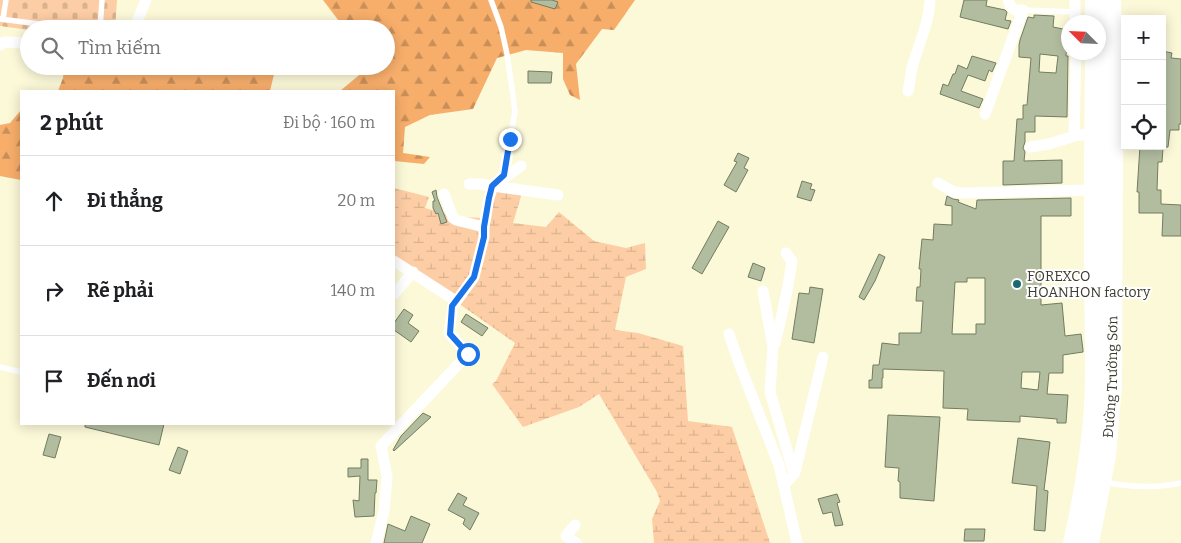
<!DOCTYPE html>
<html lang="vi">
<meta charset="utf-8">
<style>
:root{--surface:#fff;--page:#f2f2f2;--text:#202124;--muted:#757577;--line:#e0e0e0}
body{margin:0;font-family:Bitter,serif;background:var(--page);color:var(--text)}
.controls{position:absolute;right:15px;top:15px;display:grid;overflow:hidden;border-radius:0px;box-shadow:0 2px 12px #0003}
.controls button{width:45px;height:45px;display:grid;place-items:center;padding:0;border:0;border-bottom:1px solid var(--line);background:var(--surface);color:var(--text);font:25px sans-serif}
.compass{position:absolute;left:1061px;top:15px;width:45px;height:45px;border-radius:50%;background:var(--surface);box-shadow:0 2px 12px #0003;rotate:294deg}
.stop{position:absolute;width:15px;height:15px;margin:-11px;border:4px solid #1a73e8;border-radius:50%;background:#fff}
.stop.end{background:#1a73e8;border-color:#fff;box-shadow:0 1px 5px #0008}
.list{margin:0;padding:0;list-style:none}
h2{display:flex;justify-content:space-between;align-items:center;height:65px;margin:0;padding:0 20px;font-size:21px}
h2 small{font-size:16px;font-weight:400;color:var(--muted)}
.list li{display:grid;grid-template-columns:32px 1fr auto;gap:15px;align-items:center;box-sizing:border-box;height:90px;padding:0 20px;border-top:1px solid var(--line)}
.list b{display:block;font-size:19px;white-space:nowrap}
.list em{font-size:16px;font-style:normal;color:var(--muted)}
.icon{flex:none;width:28px;height:28px;fill:none;stroke:currentColor;stroke-width:2;stroke-linecap:round;stroke-linejoin:round}
.map{position:relative;flex:none;width:1181px;height:543px;overflow:hidden}
.search{position:absolute;background:var(--surface);box-shadow:0 2px 12px #0003;left:20px;top:20px;width:375px;height:55px;display:flex;align-items:center;gap:12px;box-sizing:border-box;padding:0 18px;border-radius:28px;color:var(--muted);font-size:19px}
.panel{position:absolute;background:var(--surface);box-shadow:0 2px 12px #0003;left:20px;top:90px;width:375px;height:335px;border-radius:0px}
.map>svg:first-child{display:block}
</style>
<div class="map">
<svg width="1181" height="543" viewBox="0 0 1181 543">
<defs>
<pattern id="forest-firs" width="22" height="20" patternUnits="userSpaceOnUse" patternTransform="scale(1.25)"><rect width="22" height="20" fill="#f7ae6b"/><path d="M5 1l3.5 6h-7zM16 11l3.5 6h-7z" fill="#c98f58"/></pattern>
<pattern id="wetland-marsh" width="20" height="14" patternUnits="userSpaceOnUse" patternTransform="scale(1.25)"><rect width="20" height="14" fill="#fdcea5"/><path d="M1 5h8M5 5V1M11 12h8M15 12V8" fill="none" stroke="#dab28e"/></pattern>
<pattern id="cemetery-stones" width="16" height="16" patternUnits="userSpaceOnUse" patternTransform="scale(1.25)"><rect width="16" height="16" fill="#fdcea5"/><path d="M2 7V4a2 2 0 0 1 4 0v3zM10 15v-3a2 2 0 0 1 4 0v3z" fill="#dab28e"/></pattern>
</defs>
<rect width="100%" height="100%" fill="#fcf9d9"/>
<!-- forest -->
<g fill="url(#forest-firs)">
<polygon points="323,0 635,0 614,30 602,29 576,64 580,100 570,95 563,79 563,53 526,50 497,58 473,109 430,115 405,127 403,153 430,157 424,164 394,161 394,91 340,91 370,66 386,66 386,29 345,29"/>
<polygon points="64,66 140,66 155,69 159,66 276,66 270,91 58,91 63,78"/>
<polygon points="21,110 21,180 0,176 0,125 10,123"/>
</g>
<!-- wetland -->
<polygon fill="url(#wetland-marsh)" points="493,186 522,193 513,223 546,227 559,212 594,241 626,248 645,243 646,269 626,277 615,330 638,333 683,346 688,421 732,427 770,543 654,543 652,519 660,501 657,492 599,394 579,407 523,427 492,384 496,381 515,343 394,258 394,188 429,197 425,208 457,217 486,218"/>
<!-- cemetery -->
<polygon fill="url(#cemetery-stones)" points="0,0 117,0 115,29 29,29 29,30 0,26"/>
<!-- building -->
<g fill="#b2bda0" stroke="#727c61" fill-rule="evenodd">
<polygon points="531,0 552,0 558,2 555,9 531,2"/>
<polygon points="964,0 987,0 986,6 1005,10 1007,12 1005,20 1011,21 1008,29 960,17"/>
<path d="M1034,15l20,1 -1,11 15,3 -2,26h2l-1,61 -32,-1v16h-10v10l-2,6 2,4 -1,9 38,-1v23l-59,2v-24h11l3,-42h6v-14h4l4,-47 -12,-1v-12l1,-5 8,-23 6,1zM1040,54l18,2 -2,17 -17,-1z"/>
<polygon points="1162,51 1172,53 1171,58 1181,59 1181,124 1179,124 1179,130 1170,130 1168,147 1162,147"/>
<polygon points="972,56 996,63 992,72 989,70 985,81 968,75 961,91 983,99 979,108 940,94 943,84 948,86 953,74 955,74 958,65 967,69"/>
<polygon points="528,71 552,72 551,83 528,83"/>
<polygon points="1140,146 1163,148 1162,162 1158,162 1157,190 1161,190 1161,204 1181,205 1181,236 1162,236 1163,213 1139,213 1139,192 1137,192"/>
<polygon points="738,153 749,158 744,168 748,170 736,192 724,185 737,162 734,161"/>
<polygon points="802,181 812,184 810,189 815,190 811,201 797,197"/>
<polygon points="436,190 437,197 447,222 441,224 438,213 436,214 433,208 433,201 435,201 432,192"/>
<path d="M947,196l6,3 6,1 -1,2 18,7 1,-9 94,-2v18h-30v89l21,-2 3,33 16,-2 2,16v2l-20,3v18h-14l-2,21 21,1 -2,28h-9v-4l-37,-3v6l-53,-2 1,-11 -25,-1 1,-37 -61,-2v9h-1v10h-13v-8h3l1,-15h6l3,-22 17,2v-12h22l2,-32h-7l1,-14h3l1,-18h-2l3,-30 11,1 1,-16 18,1v-19l-7,-1zM967,278h18v46h-9v10h-24l3,-52h12zM1022,372h18l-2,18 -17,-2z"/>
<polygon points="718,221 729,227 702,274 692,268"/>
<polygon points="879,254 885,257 875,281 864,300 859,297"/>
<polygon points="753,263 765,268 761,281 748,277"/>
<polygon points="810,287 823,289 814,343 792,339 799,293 809,294"/>
<polygon points="404,309 413,315 408,323 419,331 411,342 394,330 394,323"/>
<polygon points="466,314 488,328 482,336 461,322"/>
<polygon points="423,413 431,417 394,451 393,450 401,436"/>
<polygon points="888,415 940,417 934,501 900,498 900,482 898,481 899,468 885,467"/>
<polygon points="85,424 164,424 159,445 85,427"/>
<polygon points="49,434 61,437 55,458 43,455"/>
<polygon points="1018,438 1050,442 1044,490 1048,491 1045,531 1034,530 1037,486 1012,483"/>
<polygon points="178,447 188,451 180,474 169,470"/>
<polygon points="361,459 368,459 368,480 377,480 376,493 375,493 374,516 355,517 353,500 359,501 360,476 348,477 348,468 361,468"/>
<polygon points="458,493 467,498 463,505 479,513 470,530 463,524 465,519 448,510"/>
<polygon points="837,494 840,502 837,503 843,525 835,526 832,512 823,514 818,499"/>
<polygon points="411,516 430,524 422,543 384,543 388,524 405,531"/>
<polygon points="965,529 985,529 984,541 964,541"/>
</g>
<g fill="none" stroke-linecap="round" stroke-linejoin="round">
<!-- service -->
<g stroke="#fff" stroke-width="5.5">
<polyline points="491,0 501,27 507,54 513,96 515,112 510,139"/>
<polyline points="1023,10 1075,12"/>
<polyline points="0,19 78,29"/>
<polyline points="3,19 6,0"/>
<polyline points="100,29 102,0"/>
<polyline points="0,367 21,372"/>
<path d="M1103,482c27,5 52,7 78,1"/>
</g>
<!-- minor -->
<g stroke="#fff" stroke-width="11">
<polyline points="1075,0 1075,22"/>
<polyline points="134,29 146,0"/>
<polyline points="0,45 4,42 29,43"/>
<polyline points="1076,52 1074,136 1094,133"/>
<path d="M908,91c2,-7 2,-15 4,-23 6,-23 17,-44 18,-68"/>
<polyline points="985,114 1023,10 1015,10 1010,5 1008,0"/>
<polyline points="1030,147 1049,144 1074,136"/>
<polyline points="521,166 493,186 558,195"/>
<polyline points="938,183 954,192 964,193 1094,190"/>
<polyline points="469,184 480,184 493,186"/>
<polyline points="444,194 453,218 456,220 484,227"/>
<polyline points="394,261 456,301"/>
<polyline points="763,291 773,347 770,392 794,474 784,485"/>
<polyline points="1048,293 1094,285"/>
<polyline points="394,294 413,272"/>
<polyline points="729,334 739,363 779,465 797,543"/>
<path d="M775,343c7,-27 13,-54 17,-82l-6,-8"/>
<polyline points="795,472 823,357"/>
<polyline points="575,525 566,536 576,543"/>
<polyline points="376,543 384,511 387,477 381,446 468,354 449,333 453,306 474,277 484,237 484,227 489,198 493,186 504,175 510,139"/>
</g>
<!-- trunk -->
<g stroke="#fff" stroke-width="20">
<polyline points="1095,0 1095,22"/>
<path d="M1073,543c12,-53 21,-107 22,-161 1,-35 -1,-71 -1,-106 0,-75 0,-149 1,-224"/>
<path id="s1" d="M1089,543l17,-87 6,-70 1,-252 -2,-134"/>
</g>
</g>
<g fill="none" stroke-linecap="round" stroke-linejoin="round">
<!-- route -->
<polyline stroke="#1a73e8" stroke-width="6" points="468,354 450,334 452,306 474,277 484,237 484,227 489,198 492,186 504,175 510,139"/>
</g>
<!-- markers -->
<circle fill="#1c6871" stroke="#fff" stroke-width="2" cx="1017" cy="284" r="5"/>
<g text-anchor="middle" dominant-baseline="central" stroke-width="4" stroke-linejoin="round" paint-order="stroke">
<!-- poi labels -->
<g font-size="14" fill="#3c3b2f" stroke="#fff" text-anchor="start">
<text x="1027" y="276">FOREXCO<tspan x="1027" dy="16">HOANHON factory</tspan></text>
</g>
<!-- street labels -->
<g font-size="14" fill="#3c3b2f" stroke="#fff">
<text stroke="none"><textPath href="#s1" startOffset="168">Đường Trường Sơn</textPath></text>
</g>
</g>
</svg>
<div class="controls">
<button>+</button>
<button>−</button>
<button><svg class="icon" aria-label="locate" viewBox="0 0 24 24"><circle cx="12" cy="12" r="6"/><path d="M12 2v4M12 18v4M2 12h4M18 12h4"/></svg></button>
</div>
<svg class="compass" viewBox="-18 -18 36 36"><path d="M0-13l5 13h-10z" fill="#e53935"/><path d="M0 13l5-13h-10z" fill="#757577"/></svg>
<div class="stop" style="left:468px;top:354px"></div>
<div class="stop end" style="left:510px;top:139px"></div>
<div class="search"><svg class="icon" aria-label="search" viewBox="0 0 24 24"><circle cx="10" cy="10" r="6"/><path d="M15 15l6 6"/></svg>Tìm kiếm</div>
<section class="panel">
<h2>2 phút<small>Đi bộ · 160 m</small></h2>
<ul class="list">
<li><svg class="icon" aria-label="ahead" viewBox="0 0 24 24"><path d="M12 20V5M6 11l6-6 6 6"/></svg><div><b>Đi thẳng</b></div><em>20 m</em></li>
<li><svg class="icon" aria-label="right" viewBox="0 0 24 24"><path d="M7 20v-9h11M14 6l5 5-5 5"/></svg><div><b>Rẽ phải</b></div><em>140 m</em></li>
<li><svg class="icon" aria-label="arrive" viewBox="0 0 24 24"><path d="M6 21V4h12l-3 4 3 4H6"/></svg><div><b>Đến nơi</b></div></li>
</ul>
</section>
</div>
